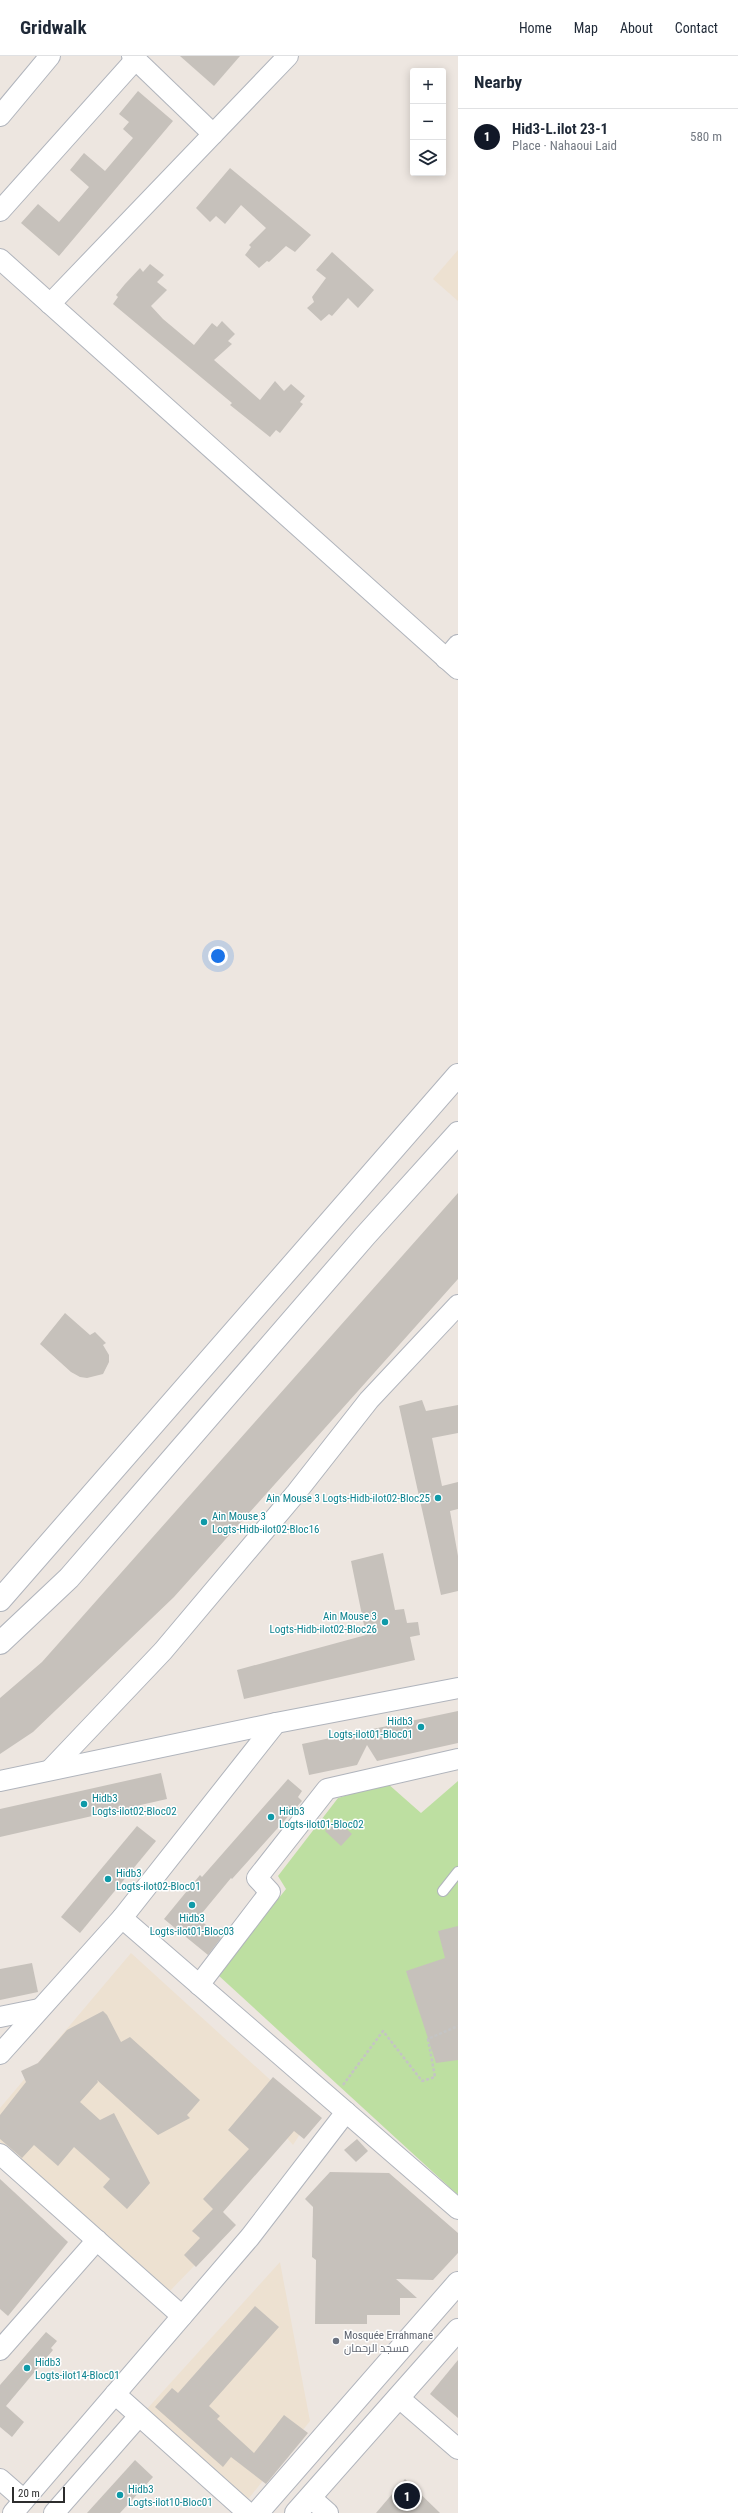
<!DOCTYPE html>
<meta charset="utf-8">
<style>
:root{--surface:#fff;--page:#f6f6f7;--text:#1f2937;--muted:#747a83;--line:#e0e1e3;--accent:#111827}
body{margin:0;font-family:"Roboto Condensed",Cairo,sans-serif;background:var(--page);color:var(--text)}
.controls{position:absolute;right:12px;top:12px;display:grid;overflow:hidden;border-radius:4px;box-shadow:0 2px 10px #0003}
.controls button{width:36px;height:36px;display:grid;place-items:center;padding:0;border:0;border-bottom:1px solid var(--line);background:var(--surface);color:var(--text);font:20px sans-serif}
.scale{position:absolute;left:12px;bottom:10px;width:53px;box-sizing:border-box;padding-left:4px;border:2px solid #2d2d2d;border-top:0;font-size:11px;line-height:14px;white-space:nowrap;color:#2d2d2d;-webkit-text-stroke:3px #fff;paint-order:stroke}
.you{position:absolute;left:218px;top:900px;width:14px;height:14px;margin:-10px;border:3px solid #fff;border-radius:50%;background:#1a73e8;box-shadow:0 0 0 6px #1a73e833}
.badge{display:grid;place-items:center;width:26px;height:26px;border-radius:50%;background:var(--accent);color:#fff;font-size:13px;font-weight:700}
.pin{position:absolute;translate:-50% -50%;border:2px solid #fff;box-shadow:0 1px 4px #0006}
.list{margin:0;padding:0;list-style:none}
h2{display:flex;justify-content:space-between;align-items:center;height:52px;margin:0;padding:0 16px;font-size:17px}
h2 small{font-size:13px;font-weight:400;color:var(--muted)}
.list li{display:grid;grid-template-columns:26px 1fr auto;gap:12px;align-items:center;box-sizing:border-box;height:56px;padding:0 16px;border-top:1px solid var(--line)}
.list b{display:block;font-size:15px;white-space:nowrap}
.list p{margin:0;font-size:13px;white-space:nowrap;color:var(--muted)}
.list em{font-size:13px;font-style:normal;color:var(--muted)}
.icon{flex:none;width:22px;height:22px;fill:none;stroke:currentColor;stroke-width:2;stroke-linecap:round;stroke-linejoin:round}
.map{position:relative;flex:none;width:458px;height:2457px;overflow:hidden}
header{display:flex;align-items:center;gap:24px;box-sizing:border-box;height:56px;padding:0 20px;background:var(--surface);border-bottom:1px solid var(--line)}
header strong{font-size:19px}
nav{display:flex;gap:22px;margin-inline-start:auto;font-size:14px}
main{display:flex}
aside{flex:1;background:var(--surface)}
.map>svg:first-child{display:block}
</style>
<header>
<strong>Gridwalk</strong>
<nav><a>Home</a><a>Map</a><a>About</a><a>Contact</a></nav>
</header>
<main>
<div class="map">
<svg width="458" height="2457" viewBox="0 0 458 2457">
<rect width="100%" height="100%" fill="#ede6e0"/>
<!-- education -->
<g fill="#ede1d1">
<polygon points="458,194 458,245 433,223"/>
<polygon points="131,1897 311,2061 293,2089 286,2081 212,2164 224,2179 168,2237 0,2086 0,2052"/>
<polygon points="280,2206 310,2365 246,2446 146,2354"/>
</g>
<!-- green -->
<polygon fill="#bddfa1" points="458,1725 458,2139 218,1919 286,1833 278,1820 338,1742 387,1727 421,1757"/>
<!-- building -->
<g fill="#c6c1bb">
<polygon points="180,0 240,0 214,30"/>
<polygon points="138,35 173,65 59,200 21,167 38,148 59,166 89,131 70,114 84,97 105,115 133,82 123,73 129,66 119,58"/>
<polygon points="230,112 311,179 295,196 286,190 269,206 267,205 259,212 245,199 251,191 249,189 266,172 241,149 225,168 216,160 210,166 196,152"/>
<polygon points="332,196 374,234 358,252 348,242 332,260 329,258 321,265 307,252 314,246 312,241 326,222 316,214"/>
<polygon points="150,208 164,219 157,226 167,234 151,250 163,263 194,289 212,267 217,271 222,265 235,278 228,285 232,288 214,304 260,344 275,325 284,335 291,328 305,340 300,346 303,348 280,377 276,374 270,381 230,349 232,347 113,248 118,241 116,239 125,228 140,212 143,216"/>
<polygon points="458,1137 458,1223 174,1541 33,1676 0,1698 0,1642 42,1606"/>
<polygon points="65,1257 90,1279 95,1276 106,1287 103,1289 109,1299 109,1306 103,1318 87,1322 80,1321 71,1316 40,1288"/>
<polygon points="422,1344 426,1355 458,1349 458,1377 432,1382 442,1430 458,1426 458,1453 450,1455 458,1500 458,1535 441,1539 399,1350"/>
<polygon points="383,1497 395,1554 404,1553 407,1567 418,1566 420,1579 410,1581 415,1604 244,1643 237,1614 366,1579 351,1505"/>
<polygon points="458,1655 458,1687 377,1705 367,1689 357,1709 309,1719 302,1688"/>
<polygon points="161,1717 167,1743 0,1781 0,1753"/>
<polygon points="288,1723 302,1735 298,1741 302,1745 232,1823 231,1822 198,1862 221,1882 208,1899 164,1863 200,1819 202,1821"/>
<polygon points="336,1763 352,1778 341,1790 325,1775"/>
<polygon points="137,1770 156,1785 80,1877 61,1861"/>
<polygon points="458,1870 458,2004 436,2007 406,1915 445,1902 438,1875"/>
<polygon points="32,1907 38,1936 0,1944 0,1913"/>
<polygon points="103,1955 107,1959 121,1986 130,1981 200,2044 187,2059 190,2062 158,2079 97,2024 98,2026 80,2046 100,2064 114,2057 150,2127 127,2153 103,2131 110,2123 74,2091 58,2110 34,2089 22,2102 0,2083 0,2059 26,2026 21,2015 38,2007 67,1974"/>
<polygon points="273,2021 322,2062 304,2083 294,2075 223,2156 236,2169 196,2211 184,2199 200,2182 192,2175 213,2153 203,2143 249,2093 228,2074"/>
<polygon points="357,2083 368,2095 356,2106 344,2094"/>
<polygon points="330,2116 389,2117 458,2177 458,2197 433,2224 396,2223 417,2242 400,2242 400,2259 367,2259 367,2268 315,2268 316,2204 312,2201 313,2151 305,2143"/>
<polygon points="0,2123 68,2186 8,2260 0,2253"/>
<polygon points="255,2250 279,2271 209,2350 220,2360 217,2363 254,2397 284,2359 308,2377 266,2428 231,2401 223,2411 155,2351 172,2332 178,2337"/>
<polygon points="46,2276 57,2285 51,2292 53,2294 6,2350 24,2366 12,2381 0,2371 0,2329"/>
<polygon points="458,2304 458,2362 430,2338"/>
<polygon points="135,2404 153,2421 120,2457 87,2457"/>
<polygon points="405,2423 440,2457 376,2457"/>
</g>
<g fill="none" stroke-linecap="round" stroke-linejoin="round">
<!-- lane casing -->
<g stroke="#b0b4bc" stroke-width="12">
<polyline id="lane" points="443,1835 458,1816"/>
</g>
<!-- street casing -->
<g stroke="#b0b4bc" stroke-width="22">
<g id="street">
<polyline points="132,0 213,78"/>
<polyline points="0,60 50,0"/>
<polyline points="0,155 136,3"/>
<polyline points="0,203 458,613"/>
<polyline points="50,248 288,0"/>
<polyline points="446,603 458,589"/>
<polyline points="50,1714 163,1595 296,1437 369,1344 458,1249"/>
<polyline points="0,1725 276,1667 458,1632"/>
<polyline points="122,1862 458,2153"/>
<polyline points="199,1929 270,1836 257,1822 327,1733 458,1703"/>
<polyline points="0,1961 39,1953"/>
<polyline points="0,1998 122,1862 276,1667"/>
<polyline points="0,2098 182,2260"/>
<polyline points="0,2294 97,2184"/>
<polyline points="115,2338 248,2457"/>
<polyline points="398,2341 458,2393"/>
<polyline points="0,2423 24,2444"/>
<polyline points="310,2441 328,2457"/>
<polyline points="13,2457 250,2181 346,2056"/>
<polyline points="54,2457 139,2360"/>
</g>
</g>
<!-- secondary casing -->
<g stroke="#b0b4bc" stroke-width="24">
<g id="secondary">
<polyline points="0,1544 458,1019"/>
<polyline points="0,1587 69,1522 365,1180 458,1077"/>
<polyline points="257,2457 458,2227"/>
<polyline points="296,2457 458,2274"/>
</g>
</g>
<!-- path -->
<polyline stroke="#c4c4c4" stroke-width="2.5" stroke-dasharray="3 2" stroke-linecap="butt" points="343,2029 383,1975 422,2025 435,2021 428,1983 458,1970"/>
<!-- lane -->
<use href="#lane" stroke="#fff" stroke-width="10"/>
<!-- street -->
<use href="#street" stroke="#fff" stroke-width="20"/>
<!-- secondary -->
<use href="#secondary" stroke="#fff" stroke-width="22"/>
</g>
<!-- markers -->
<g fill="#0f9aa8" stroke="#fff" stroke-width="1.5">
<circle cx="438" cy="1442" r="4"/>
<circle cx="204" cy="1466" r="4"/>
<circle cx="385" cy="1566" r="4"/>
<circle cx="421" cy="1671" r="4"/>
<circle cx="84" cy="1748" r="4"/>
<circle cx="271" cy="1761" r="4"/>
<circle cx="108" cy="1823" r="4"/>
<circle cx="192" cy="1849" r="4"/>
<circle cx="27" cy="2312" r="4"/>
<circle cx="120" cy="2439" r="4"/>
</g>
<circle fill="#6b7280" stroke="#fff" stroke-width="1.5" cx="336" cy="2285" r="4"/>
<g text-anchor="middle" dominant-baseline="central" stroke-width="3" stroke-linejoin="round" paint-order="stroke">
<!-- culture labels -->
<g font-size="11" fill="#0d838f" stroke="#fff" text-anchor="start">
<text x="430" y="1442" text-anchor="end">Ain Mouse 3 Logts-Hidb-ilot02-Bloc25</text>
<text x="212" y="1460">Ain Mouse 3<tspan x="212" dy="13">Logts-Hidb-ilot02-Bloc16</tspan></text>
<text x="377" y="1560" text-anchor="end">Ain Mouse 3<tspan x="377" dy="13">Logts-Hidb-ilot02-Bloc26</tspan></text>
<text x="413" y="1665" text-anchor="end">Hidb3<tspan x="413" dy="13">Logts-ilot01-Bloc01</tspan></text>
<text x="92" y="1742">Hidb3<tspan x="92" dy="13">Logts-ilot02-Bloc02</tspan></text>
<text x="279" y="1755">Hidb3<tspan x="279" dy="13">Logts-ilot01-Bloc02</tspan></text>
<text x="116" y="1817">Hidb3<tspan x="116" dy="13">Logts-ilot02-Bloc01</tspan></text>
<text x="192" y="1862" text-anchor="middle">Hidb3<tspan x="192" dy="13">Logts-ilot01-Bloc03</tspan></text>
<text x="35" y="2306">Hidb3<tspan x="35" dy="13">Logts-ilot14-Bloc01</tspan></text>
<text x="128" y="2433">Hidb3<tspan x="128" dy="13">Logts-ilot10-Bloc01</tspan></text>
</g>
<!-- worship labels -->
<g font-size="11" fill="#5b616d" stroke="#fff" text-anchor="start">
<text x="344" y="2279">Mosquée Errahmane<tspan x="344" dy="13">مسجد الرحمان</tspan></text>
</g>
</g>
</svg>
<div class="controls">
<button>+</button>
<button>−</button>
<button><svg class="icon" aria-label="layers" viewBox="0 0 24 24"><path d="M12 4l9 5-9 5-9-5zM3 14l9 5 9-5"/></svg></button>
</div>
<div class="scale">20 m</div>
<div class="you"></div>
<div class="pin badge" style="left:407px;top:2440px">1</div>
</div>
<aside>
<h2>Nearby<small></small></h2>
<ul class="list">
<li><span class="badge">1</span><div><b>Hid3-L.ilot 23-1</b><p>Place · Nahaoui Laid</p></div><em>580 m</em></li>
</ul>
</aside>
</main>
